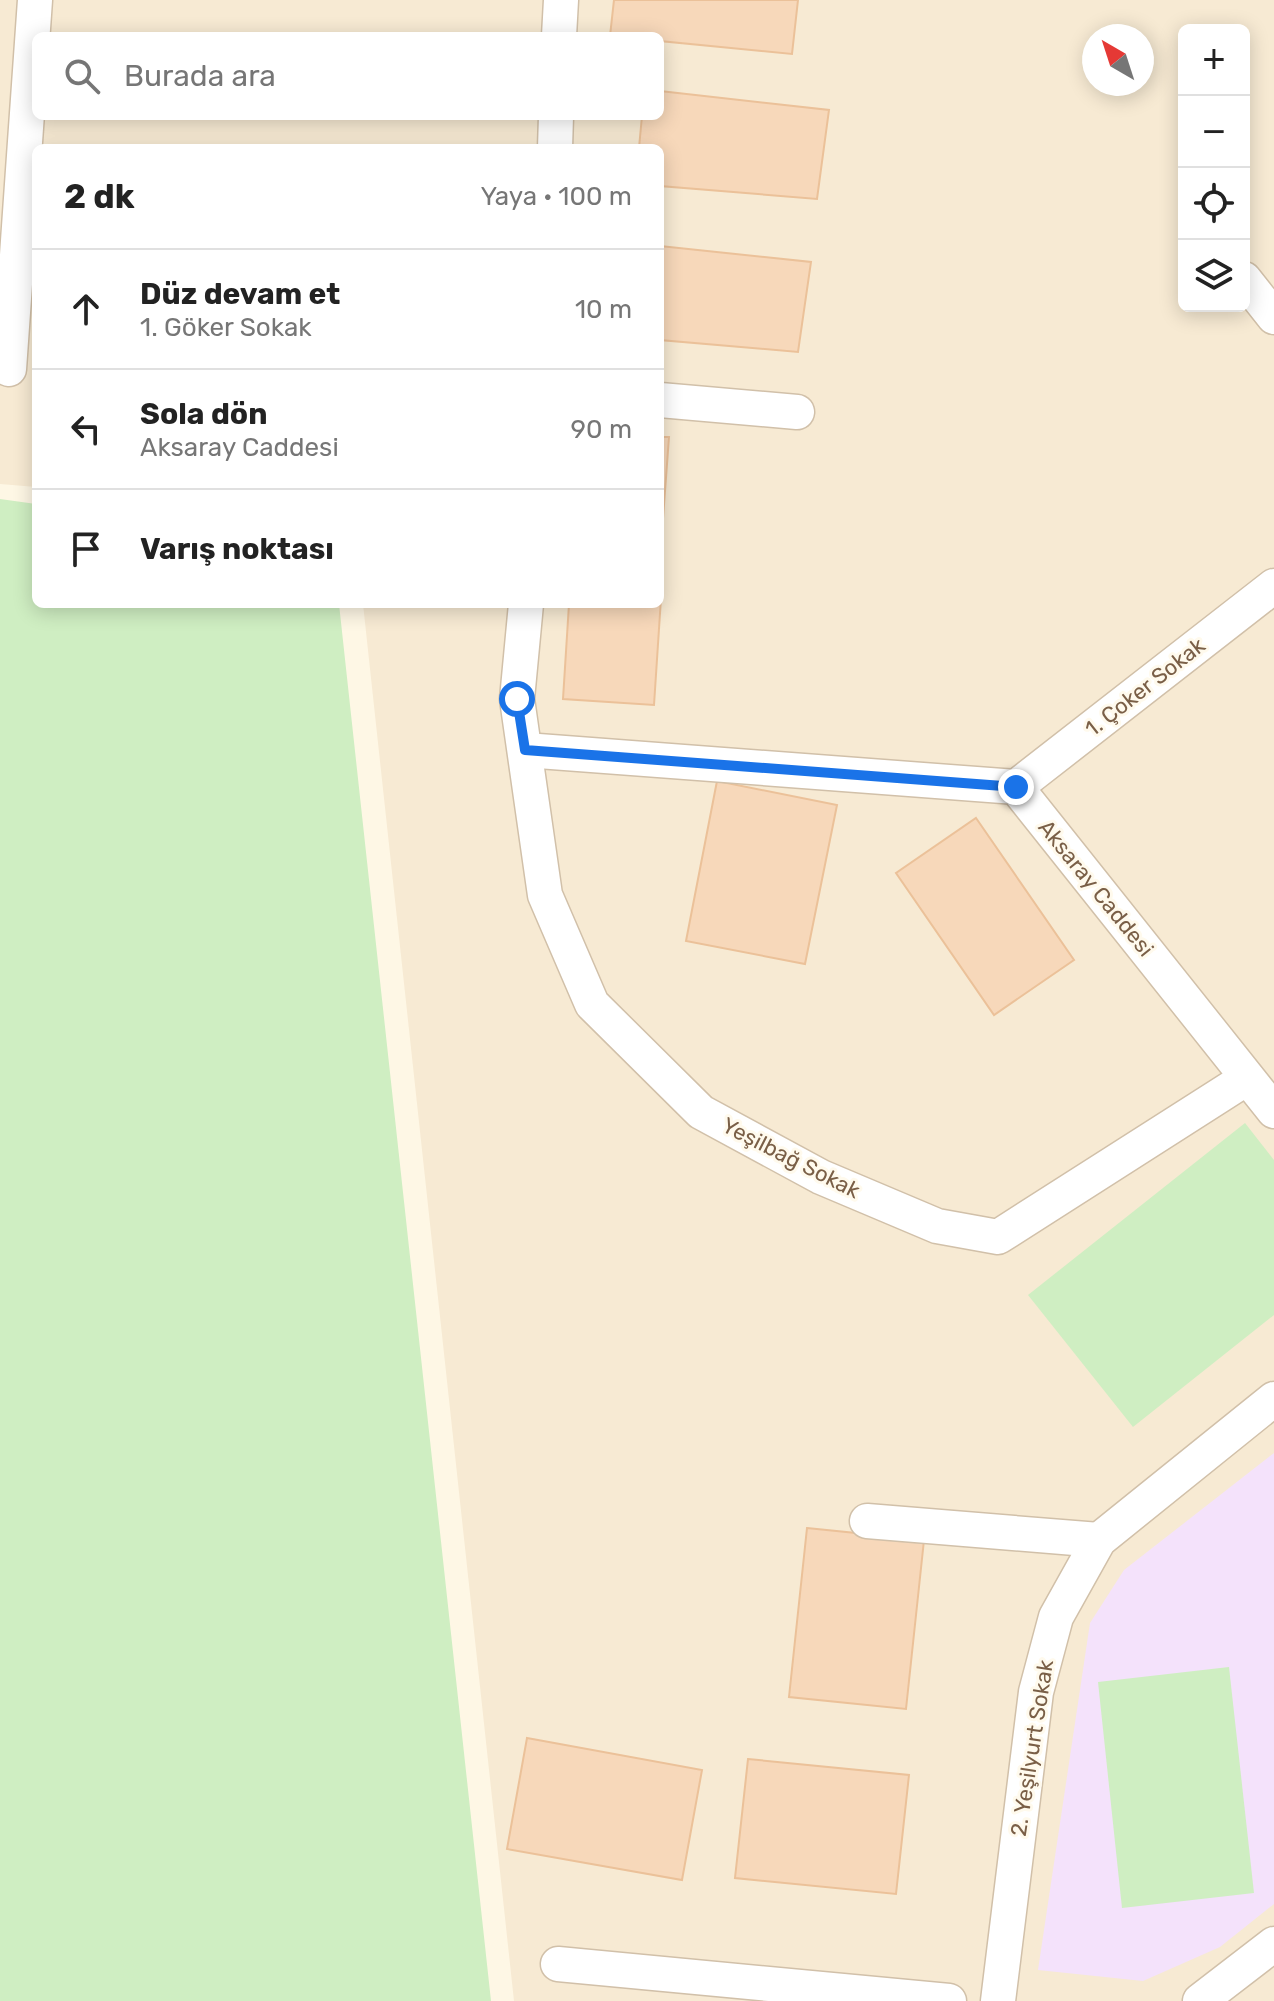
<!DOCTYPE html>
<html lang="tr">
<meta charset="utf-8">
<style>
:root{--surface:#fff;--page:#f6f6f6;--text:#222;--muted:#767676;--line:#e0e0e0}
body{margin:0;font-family:Rubik,sans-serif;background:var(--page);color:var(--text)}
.controls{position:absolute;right:24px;top:24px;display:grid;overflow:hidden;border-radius:12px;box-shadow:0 4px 20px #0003}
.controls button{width:72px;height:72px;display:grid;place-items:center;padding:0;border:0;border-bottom:2px solid var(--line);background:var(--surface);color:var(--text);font:40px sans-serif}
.compass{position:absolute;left:1082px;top:24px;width:72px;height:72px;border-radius:50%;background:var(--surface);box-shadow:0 4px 20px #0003;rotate:321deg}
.stop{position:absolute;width:24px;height:24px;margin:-18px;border:6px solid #1a73e8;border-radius:50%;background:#fff}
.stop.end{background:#1a73e8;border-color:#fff;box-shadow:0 2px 8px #0008}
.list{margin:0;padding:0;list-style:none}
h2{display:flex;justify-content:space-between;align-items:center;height:104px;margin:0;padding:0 32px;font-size:34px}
h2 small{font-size:26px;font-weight:400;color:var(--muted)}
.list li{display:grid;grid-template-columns:52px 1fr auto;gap:24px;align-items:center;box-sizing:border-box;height:120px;padding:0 32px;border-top:2px solid var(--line)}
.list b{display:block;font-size:30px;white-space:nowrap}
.list p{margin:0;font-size:26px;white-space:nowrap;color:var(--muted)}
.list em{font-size:26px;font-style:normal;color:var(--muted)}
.icon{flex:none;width:44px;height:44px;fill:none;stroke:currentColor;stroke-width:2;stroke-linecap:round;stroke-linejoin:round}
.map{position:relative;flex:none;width:1274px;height:2001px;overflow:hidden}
.search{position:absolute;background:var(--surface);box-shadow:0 4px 20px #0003;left:32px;top:32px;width:632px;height:88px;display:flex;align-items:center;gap:20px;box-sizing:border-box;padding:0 28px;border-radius:12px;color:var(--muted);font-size:30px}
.panel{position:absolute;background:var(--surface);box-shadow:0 4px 20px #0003;left:32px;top:144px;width:632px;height:464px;border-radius:12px}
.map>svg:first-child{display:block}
</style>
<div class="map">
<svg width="1274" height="2001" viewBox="0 0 1274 2001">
<rect width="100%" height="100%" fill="#fef7e5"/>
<!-- residential -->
<path fill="#f7ead3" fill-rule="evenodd" d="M0,0h1274v2001h-760l-151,-1397h297v-456h-624v339l-36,-3zM1184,30h60v276h-60zM36,36h624v80h-624zM1094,36h48v48h-48z"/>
<!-- education -->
<polygon fill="#f4e2fb" points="1274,1453 1274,1904 1220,1947 1143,1981 1038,1970 1090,1623 1124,1570"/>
<!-- green -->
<g fill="#cfeec2">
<polygon points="0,499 36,504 36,604 339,604 491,2001 0,2001"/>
<polygon points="1245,1123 1274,1160 1274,1315 1133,1427 1028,1295"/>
<polygon points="1229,1667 1254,1893 1122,1908 1098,1682"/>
</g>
<!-- building -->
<g fill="#f7d8ba" stroke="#ebc199" stroke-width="2">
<polygon points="614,0 798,0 792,54 660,41 660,36 610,36"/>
<polygon points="660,91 829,110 817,199 660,186 660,148 639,148 642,116 660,116"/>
<polygon points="660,246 811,262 798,352 660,340"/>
<polygon points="660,437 669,437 660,559"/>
<polygon points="660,583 662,583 654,705 563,699 569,604 660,604"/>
<polygon points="717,781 837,805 805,964 686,941"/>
<polygon points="976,818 1074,960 994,1015 896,873"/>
<polygon points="807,1528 924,1540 906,1709 789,1697"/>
<polygon points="527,1738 702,1770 682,1880 507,1849"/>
<polygon points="748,1759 909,1775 896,1894 735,1878"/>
</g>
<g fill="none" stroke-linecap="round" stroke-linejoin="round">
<!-- street casing -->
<g stroke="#d1c0a9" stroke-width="37">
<g id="street">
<polyline points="559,36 561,0"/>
<polyline points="555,148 556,116"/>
<polyline points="1244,279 1274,317"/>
<polyline points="9,369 35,0"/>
<polyline points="660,400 797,412"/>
<polyline points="526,604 517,699 545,895 592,1004 701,1112 821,1177 937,1226 998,1237 1247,1078"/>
<polyline points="525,750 1016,787 1274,1111"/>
<polyline points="1016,787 1274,586"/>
<polyline points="867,1521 1099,1540"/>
<polyline points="558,1964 949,2001"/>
<polyline points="998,2001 1036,1692 1056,1617 1099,1540 1274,1399"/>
<polyline points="1200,2001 1274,1944"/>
</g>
</g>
<!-- street -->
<use href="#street" stroke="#fff" stroke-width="34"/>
</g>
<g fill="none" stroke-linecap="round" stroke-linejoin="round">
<!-- route -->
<polyline stroke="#1a73e8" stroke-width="10" points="517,699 525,750 1016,787"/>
</g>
<g text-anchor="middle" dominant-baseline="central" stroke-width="6" stroke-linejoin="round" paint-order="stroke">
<!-- street labels -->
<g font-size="22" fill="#7a5f47" stroke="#fffaed">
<text transform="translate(1145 687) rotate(-38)">1. Çoker Sokak</text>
<text transform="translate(1096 888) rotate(51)">Aksaray Caddesi</text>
<text transform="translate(791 1158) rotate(27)">Yeşilbağ Sokak</text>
<text transform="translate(1032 1748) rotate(-81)">2. Yeşilyurt Sokak</text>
</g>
</g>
</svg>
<div class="controls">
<button>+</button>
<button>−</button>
<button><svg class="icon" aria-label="locate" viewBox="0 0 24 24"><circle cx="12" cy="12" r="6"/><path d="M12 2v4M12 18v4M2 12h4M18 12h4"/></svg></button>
<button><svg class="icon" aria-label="layers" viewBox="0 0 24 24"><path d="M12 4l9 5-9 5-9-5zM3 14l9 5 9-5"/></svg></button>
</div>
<svg class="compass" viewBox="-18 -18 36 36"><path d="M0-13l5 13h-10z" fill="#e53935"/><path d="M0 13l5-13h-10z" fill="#767676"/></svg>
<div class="stop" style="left:517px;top:699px"></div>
<div class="stop end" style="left:1016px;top:787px"></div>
<div class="search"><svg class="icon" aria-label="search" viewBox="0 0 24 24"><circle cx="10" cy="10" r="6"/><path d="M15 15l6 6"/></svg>Burada ara</div>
<section class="panel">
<h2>2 dk<small>Yaya · 100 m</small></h2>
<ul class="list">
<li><svg class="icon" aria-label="ahead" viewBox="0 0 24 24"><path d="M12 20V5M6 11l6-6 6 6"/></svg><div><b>Düz devam et</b><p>1. Göker Sokak</p></div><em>10 m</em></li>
<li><svg class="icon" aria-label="left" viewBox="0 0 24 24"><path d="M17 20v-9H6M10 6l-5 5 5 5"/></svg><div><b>Sola dön</b><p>Aksaray Caddesi</p></div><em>90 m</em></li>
<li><svg class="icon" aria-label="arrive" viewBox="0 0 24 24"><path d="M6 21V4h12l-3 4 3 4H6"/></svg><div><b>Varış noktası</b></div></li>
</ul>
</section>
</div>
